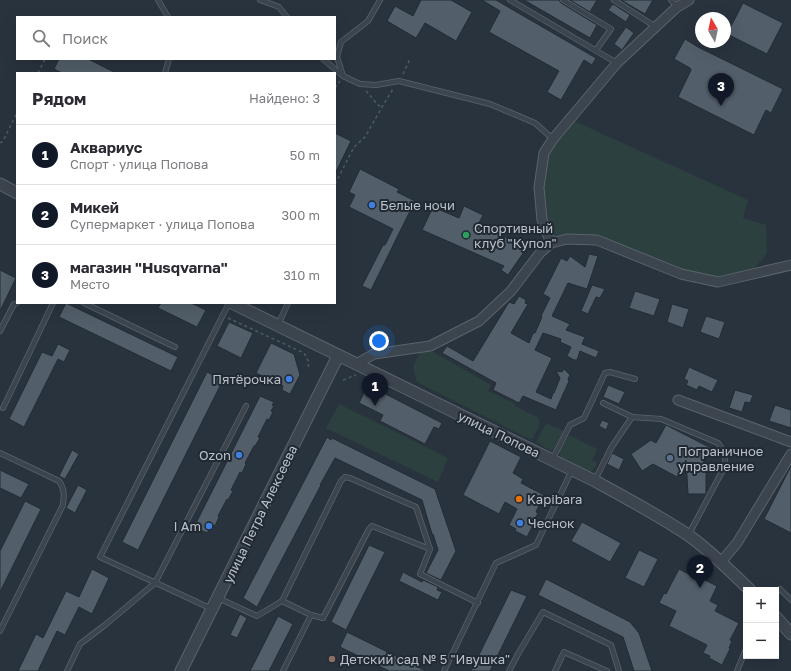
<!DOCTYPE html>
<html lang="ru">
<meta charset="utf-8">
<style>
:root{--surface:#fff;--page:#f7f7f7;--text:#2b2b33;--muted:#7c7c81;--line:#e1e1e2;--accent:#111827}
body{margin:0;font-family:"Golos Text",sans-serif;background:var(--page);color:var(--text)}
.controls{position:absolute;right:12px;bottom:12px;display:grid;overflow:hidden;border-radius:0px;box-shadow:0 4px 16px #0002}
.controls button{width:36px;height:36px;display:grid;place-items:center;padding:0;border:0;border-bottom:1px solid var(--line);background:var(--surface);color:var(--text);font:20px sans-serif}
.compass{position:absolute;left:695px;top:12px;width:36px;height:36px;border-radius:50%;background:var(--surface);box-shadow:0 4px 16px #0002;rotate:351deg}
.you{position:absolute;left:379px;top:341px;width:14px;height:14px;margin:-10px;border:3px solid #fff;border-radius:50%;background:#1a73e8;box-shadow:0 0 0 6px #1a73e833}
.badge{display:grid;place-items:center;width:26px;height:26px;border-radius:50%;background:var(--accent);color:#fff;font-size:13px;font-weight:700}
.pin{position:absolute;translate:-50% -33px;filter:drop-shadow(0 1px 2px #0008)}
.pin::after{content:'';position:absolute;top:21px;width:14px;height:12px;background:inherit;clip-path:polygon(0 0,100% 0,50% 100%)}
.list{margin:0;padding:0;list-style:none}
h2{display:flex;justify-content:space-between;align-items:center;height:52px;margin:0;padding:0 16px;font-size:17px}
h2 small{font-size:13px;font-weight:400;color:var(--muted)}
.list li{display:grid;grid-template-columns:26px 1fr auto;gap:12px;align-items:center;box-sizing:border-box;height:60px;padding:0 16px;border-top:1px solid var(--line)}
.list b{display:block;font-size:15px;white-space:nowrap}
.list p{margin:0;font-size:13px;white-space:nowrap;color:var(--muted)}
.list em{font-size:13px;font-style:normal;color:var(--muted)}
.icon{flex:none;width:22px;height:22px;fill:none;stroke:currentColor;stroke-width:2;stroke-linecap:round;stroke-linejoin:round}
.map{position:relative;flex:none;width:791px;height:671px;overflow:hidden}
.search{position:absolute;background:var(--surface);box-shadow:0 4px 16px #0002;left:16px;top:16px;width:320px;height:44px;display:flex;align-items:center;gap:10px;box-sizing:border-box;padding:0 14px;border-radius:0px;color:var(--muted);font-size:15px}
.panel{position:absolute;background:var(--surface);box-shadow:0 4px 16px #0002;left:16px;top:72px;width:320px;height:232px;border-radius:0px}
.map>svg:first-child{display:block}
</style>
<div class="map">
<svg width="791" height="671" viewBox="0 0 791 671">
<rect width="100%" height="100%" fill="#29333e"/>
<!-- green -->
<g fill="#2c4040">
<polygon points="574,121 748,200 743,218 766,225 767,253 755,268 718,277 683,270 599,236 568,234 552,237 546,218 543,184 549,153 557,141"/>
<path d="M430,350l61,35 -3,6 26,12 1,3 22,11c6,6 -1,14 -4,21l-4,1 -112,-57 -4,-15 6,-14z"/>
<polygon points="339,404 448,458 438,482 326,428"/>
<polygon points="546,424 548,424 562,430 563,432 554,449 551,451 536,442"/>
<polygon points="569,435 597,449 592,460 597,463 594,469 590,472 561,457 559,452"/>
</g>
<!-- building -->
<g fill="#525e69" stroke="#232c35">
<polygon points="421,0 451,0 472,12 456,41 425,23 416,38 387,21 395,6 413,16"/>
<polygon points="482,0 496,0 596,58 592,65 584,60 561,100 547,92 559,71 489,32 500,11"/>
<polygon points="524,0 559,0 561,3 597,25 590,38"/>
<polygon points="570,0 597,0 590,12"/>
<polygon points="621,0 653,0 645,14"/>
<polygon points="743,3 783,23 767,54 727,34"/>
<polygon points="613,4 630,15 626,22 608,10"/>
<polygon points="626,27 634,33 622,50 614,44"/>
<polygon points="685,39 698,47 783,89 771,113 766,110 754,135 678,97 691,70 690,68 674,59"/>
<polygon points="59,59 88,59 116,73 62,73 54,69"/>
<polygon points="335,133 351,141 335,174"/>
<polygon points="360,169 399,189 397,192 415,201 371,290 362,286 383,245 385,245 393,229 349,207 355,195 349,192"/>
<polygon points="464,206 483,215 478,225 510,239 509,241 524,252 508,275 501,270 504,266 422,230 433,207 459,218"/>
<polygon points="589,254 598,256 587,289 568,283 552,316 570,324 566,330 585,337 582,344 599,351 596,358 580,351 577,360 574,360 567,356 571,347 560,342 561,339 543,333 535,350 552,358 536,392 551,399 553,393 554,393 560,378 556,371 562,372 564,369 570,375 568,379 569,381 556,410 523,396 519,403 493,390 496,383 442,353 447,346 473,361 509,302 514,304 519,296 526,300 525,303 528,304 511,333 529,343 533,333 535,333 542,317 541,316 550,298 543,294 561,258 567,261 570,256 585,267"/>
<polygon points="0,270 16,278 0,311"/>
<polygon points="592,285 605,289 600,298 596,297 588,314 581,311"/>
<polygon points="635,291 660,299 654,316 629,308"/>
<polygon points="66,303 178,357 171,371 59,317"/>
<polygon points="161,303 191,303 206,310 197,327 158,308"/>
<polygon points="672,304 689,309 683,328 667,322"/>
<polygon points="706,316 725,322 719,339 700,332"/>
<polygon points="229,322 253,333 241,358 217,346"/>
<polygon points="271,343 294,354 300,375 290,394 282,390 283,386 256,373"/>
<polygon points="58,344 70,350 64,362 58,359 24,427 9,419 42,352 52,356"/>
<polygon points="689,367 718,380 712,392 699,386 697,390 686,385 688,381 684,379"/>
<polygon points="207,372 223,380 138,550 122,542"/>
<polygon points="368,385 442,423 439,429 434,427 425,444 380,421 383,415 359,403"/>
<polygon points="608,385 625,392 619,404 603,397"/>
<polygon points="735,390 753,395 750,403 745,402 742,412 729,408"/>
<polygon points="260,396 274,402 272,405 274,406 271,411 273,412 269,420 267,419 258,437 260,438 255,446 254,446 245,463 246,464 242,473 240,472 231,490 233,491 228,500 227,499 218,516 219,517 215,526 213,525 211,530 209,530 207,533 194,527"/>
<polygon points="775,405 791,410 791,428 769,421"/>
<polygon points="602,420 609,423 606,430 599,426"/>
<polygon points="666,425 711,448 701,467 706,469 706,494 688,494 686,460 677,477 653,464 642,471 631,454 651,440 656,443"/>
<polygon points="327,437 331,440 332,438 435,489 456,551 441,580 426,573 438,550 433,534 432,534 422,500 335,458 320,485 321,485 257,607 243,598"/>
<polygon points="490,441 521,457 513,473 523,479 521,483 544,495 536,512 538,513 534,521 535,521 527,537 515,531 516,529 509,525 517,509 505,502 499,514 463,495"/>
<polygon points="72,450 79,454 65,479 59,476"/>
<polygon points="612,453 624,459 619,470 607,464"/>
<polygon points="791,466 791,533 764,519"/>
<polygon points="0,470 29,484 21,498 0,488"/>
<polygon points="78,485 87,490 75,513 66,508"/>
<polygon points="25,501 41,509 0,592 0,551"/>
<polygon points="582,522 621,543 610,562 571,541"/>
<polygon points="369,545 385,552 346,630 331,622"/>
<polygon points="639,550 658,559 644,587 625,578"/>
<polygon points="92,569 109,578 92,614 79,607 65,635 57,631 38,671 18,671 36,634 43,638 66,591 79,597"/>
<polygon points="679,569 700,580 701,578 717,586 710,601 718,605 715,611 739,623 730,640 732,641 729,648 730,649 722,665 709,658 710,656 703,653 707,645 669,626 676,611 659,603 664,593 666,594"/>
<polygon points="403,572 420,581 422,582 423,580 438,587 437,590 442,592 438,600 399,581"/>
<polygon points="546,579 630,622 639,633 652,671 634,671 623,637 538,595"/>
<polygon points="511,590 527,596 490,671 471,671"/>
<polygon points="240,614 247,618 237,638 230,635"/>
<polygon points="278,616 293,624 269,671 250,671"/>
<polygon points="347,632 426,671 389,671 340,647"/>
</g>
<g fill="none" stroke-linecap="round" stroke-linejoin="round">
<!-- service casing -->
<g stroke="#5a636c" stroke-width="6">
<g id="service">
<polyline points="158,0 168,17"/>
<polyline points="260,0 279,7 287,17"/>
<polyline points="380,0 368,21 341,42 337,57 343,76 360,84 376,85 399,81 490,104 535,123 553,139"/>
<polyline points="510,0 617,63"/>
<polyline points="563,0 611,29 596,50"/>
<polyline points="614,0 656,27"/>
<polyline points="671,0 677,7"/>
<polyline points="323,59 343,76"/>
<polyline points="165,73 169,59"/>
<polyline points="84,303 175,347"/>
<polyline points="278,325 288,303"/>
<polyline points="0,331 14,304 17,303"/>
<polyline points="603,403 632,417"/>
<polyline points="3,408 53,303"/>
<path d="M0,453l59,28c6,8 5,15 4,24l-63,126"/>
<polyline points="552,460 570,425 584,418 605,373 610,372 635,379"/>
<path d="M595,480l16,-32 21,-31 29,2 57,24c5,6 8,15 7,23l-36,68"/>
<polyline points="776,593 780,589 791,600"/>
<polyline points="218,598 257,616 282,601 341,481 345,477 350,478 416,507 430,549"/>
<polyline points="282,601 311,615"/>
<polyline points="212,609 100,557 229,303"/>
<polyline points="67,671 80,644 105,625 155,583 246,406"/>
<polyline points="283,671 311,615 323,618 369,529 372,526 430,549 420,574 478,603"/>
<polyline points="444,671 496,563 536,545 572,470"/>
<polyline points="509,671 518,654 543,612 611,645 619,671"/>
<polyline points="555,671 564,652 607,671"/>
<polyline points="737,671 746,649"/>
</g>
</g>
<!-- minor casing -->
<g stroke="#5a636c" stroke-width="11">
<g id="minor">
<polyline points="551,243 542,220 539,187 544,153 553,139 617,63 677,7 689,0"/>
<polyline points="356,364 374,354 430,346 479,321 511,291 540,253 551,243 567,239 597,240 681,274 718,282 791,265"/>
<polyline points="678,400 791,442"/>
<polyline points="721,562 737,543 791,454"/>
</g>
</g>
<!-- tertiary casing -->
<g stroke="#5a636c" stroke-width="13">
<g id="tertiary">
<polyline points="0,184 17,193"/>
<path d="M232,303l363,178c31,17 63,34 93,54 23,16 42,36 62,55"/>
<polyline points="776,617 791,634"/>
<polyline points="181,671 338,356"/>
</g>
</g>
<!-- path -->
<g stroke="#4b5d5e" stroke-width="1.5" stroke-dasharray="3 3" stroke-linecap="butt">
<polyline points="38,73 45,59"/>
<polyline points="403,74 410,59"/>
<polyline points="335,88 340,81"/>
<polyline points="366,91 378,105 382,107"/>
<polyline points="0,143 3,141 17,113"/>
<polyline points="335,184 354,147 365,137 382,107 393,89"/>
<polyline points="228,318 304,353 309,362 308,368"/>
<polyline points="343,380 356,375"/>
</g>
<!-- service -->
<use href="#service" stroke="#3c454e" stroke-width="4.5"/>
<!-- minor -->
<use href="#minor" stroke="#3c454e" stroke-width="9"/>
<!-- tertiary -->
<use href="#tertiary" stroke="#3c454e" stroke-width="11"/>
</g>
<!-- markers -->
<g fill="#3f7fe0" stroke="#212a33" stroke-width="1.5">
<circle cx="372" cy="205" r="4"/>
<circle cx="289" cy="379" r="4"/>
<circle cx="239" cy="455" r="4"/>
<circle cx="520" cy="523" r="4"/>
<circle cx="209" cy="526" r="4"/>
</g>
<circle fill="#2e9e5b" stroke="#212a33" stroke-width="1.5" cx="466" cy="235" r="4"/>
<circle fill="#5c6f8a" stroke="#212a33" stroke-width="1.5" cx="670" cy="458" r="4"/>
<circle fill="#e8710a" stroke="#212a33" stroke-width="1.5" cx="519" cy="499" r="4"/>
<circle fill="#8d6e63" stroke="#212a33" stroke-width="1.5" cx="332" cy="659" r="4"/>
<g text-anchor="middle" dominant-baseline="central" stroke-width="4" stroke-linejoin="round" paint-order="stroke">
<!-- poi labels -->
<g font-size="13" fill="#b9c0c9" stroke="#212a33" text-anchor="start">
<text x="380" y="205">Белые ночи</text>
<text x="474" y="228">Спортивный<tspan x="474" dy="15">клуб "Купол"</tspan></text>
<text x="281" y="379" text-anchor="end">Пятёрочка</text>
<text x="678" y="451">Пограничное<tspan x="678" dy="15">управление</tspan></text>
<text x="231" y="455" text-anchor="end">Ozon</text>
<text x="527" y="499">Kapibara</text>
<text x="528" y="523">Чеснок</text>
<text x="201" y="526" text-anchor="end">I Am</text>
<text x="340" y="659">Детский сад № 5 "Ивушка"</text>
</g>
<!-- street labels -->
<g font-size="13" fill="#b9c0c9" stroke="#212a33">
<text transform="translate(499 434) rotate(26)">улица Попова</text>
<text transform="translate(260 514) rotate(-64)">улица Петра Алексеева</text>
</g>
</g>
</svg>
<div class="controls">
<button>+</button>
<button>−</button>
</div>
<svg class="compass" viewBox="-18 -18 36 36"><path d="M0-13l5 13h-10z" fill="#e53935"/><path d="M0 13l5-13h-10z" fill="#7c7c81"/></svg>
<div class="you"></div>
<div class="pin badge" style="left:375px;top:406px">1</div>
<div class="pin badge" style="left:700px;top:588px">2</div>
<div class="pin badge" style="left:721px;top:106px">3</div>
<div class="search"><svg class="icon" aria-label="search" viewBox="0 0 24 24"><circle cx="10" cy="10" r="6"/><path d="M15 15l6 6"/></svg>Поиск</div>
<section class="panel">
<h2>Рядом<small>Найдено: 3</small></h2>
<ul class="list">
<li><span class="badge">1</span><div><b>Аквариус</b><p>Спорт · улица Попова</p></div><em>50 m</em></li>
<li><span class="badge">2</span><div><b>Микей</b><p>Супермаркет · улица Попова</p></div><em>300 m</em></li>
<li><span class="badge">3</span><div><b>магазин &quot;Husqvarna&quot;</b><p>Место</p></div><em>310 m</em></li>
</ul>
</section>
</div>
